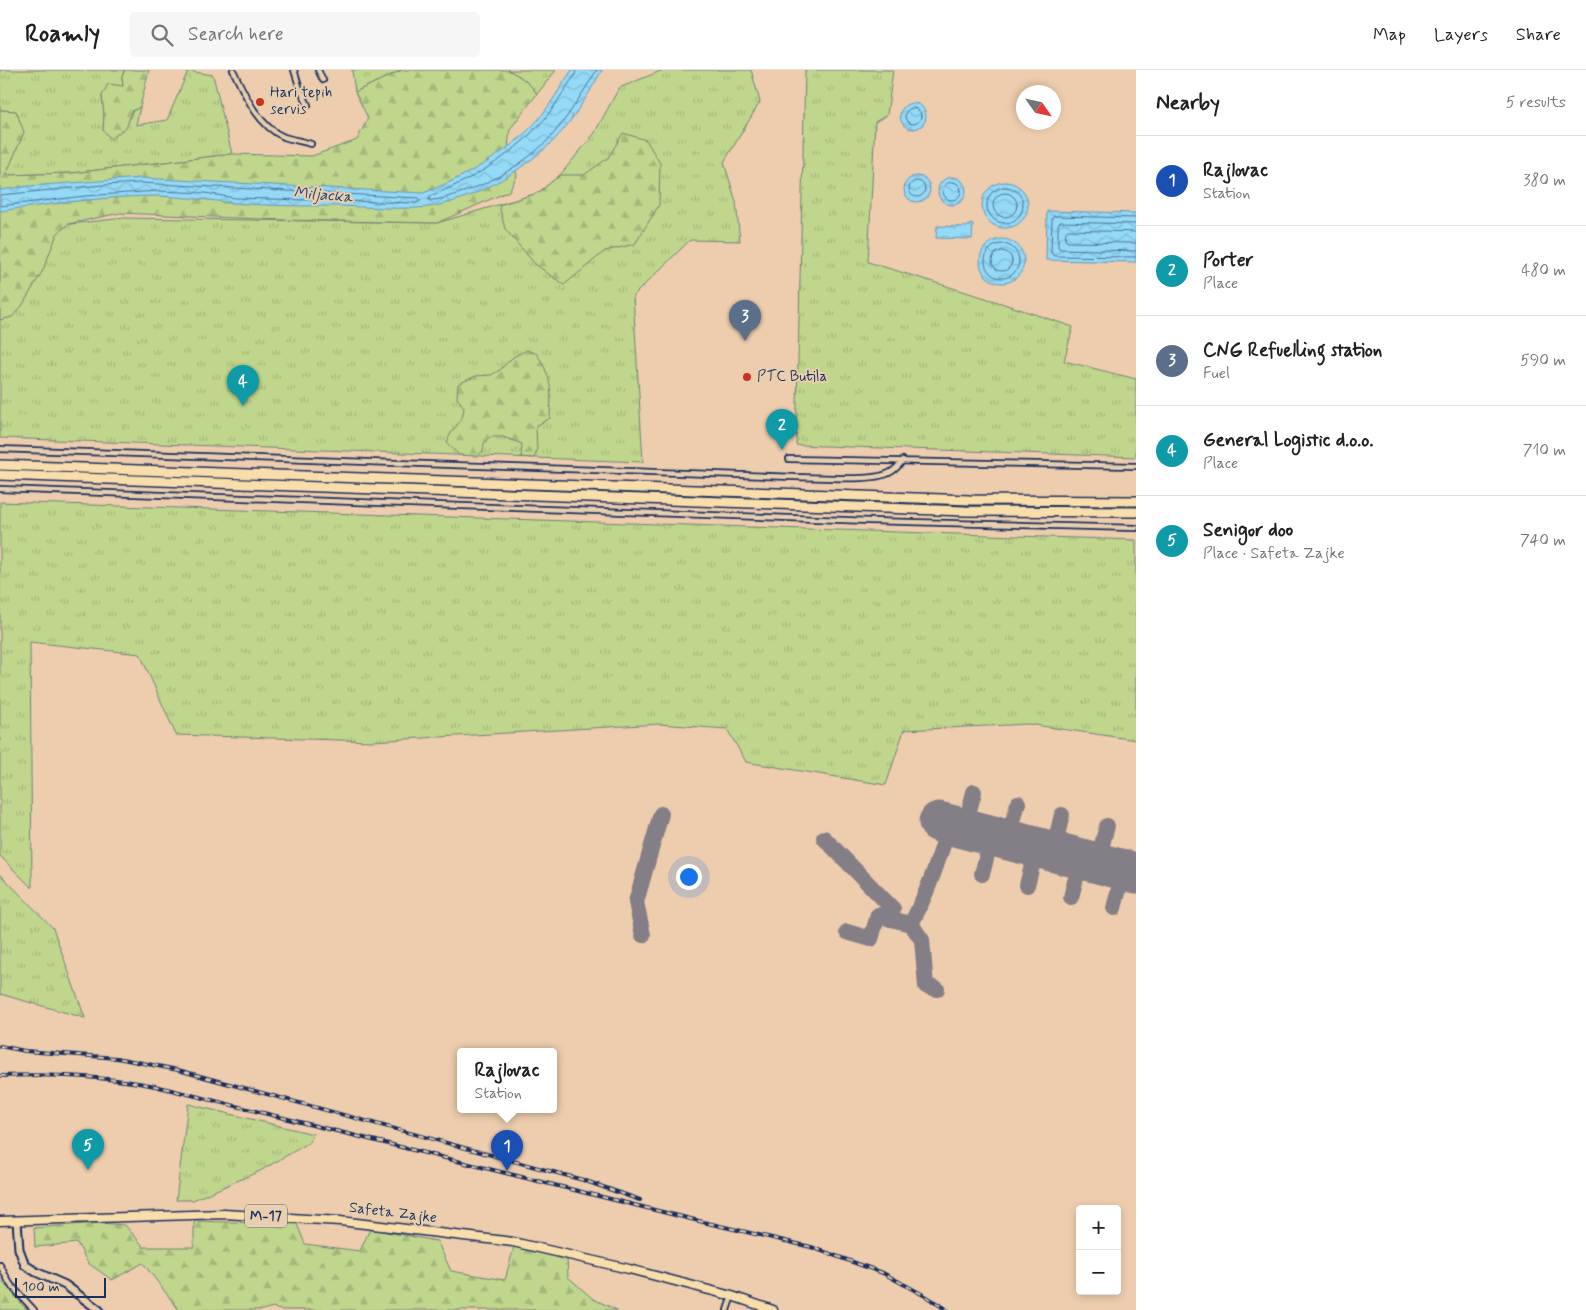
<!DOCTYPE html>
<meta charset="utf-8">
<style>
:root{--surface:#fff;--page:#f6f6f6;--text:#202124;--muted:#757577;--line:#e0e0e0;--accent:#d93025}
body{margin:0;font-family:Mynerve,sans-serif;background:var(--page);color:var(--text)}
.controls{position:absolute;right:15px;bottom:15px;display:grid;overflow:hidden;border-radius:5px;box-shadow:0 2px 8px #0003}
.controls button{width:45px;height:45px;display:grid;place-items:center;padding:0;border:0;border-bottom:1px solid var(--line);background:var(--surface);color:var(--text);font:25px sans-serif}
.compass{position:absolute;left:1016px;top:15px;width:45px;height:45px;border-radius:50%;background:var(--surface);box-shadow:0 2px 8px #0003;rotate:124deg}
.scale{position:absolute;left:15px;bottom:12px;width:91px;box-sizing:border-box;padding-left:5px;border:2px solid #1b2f5e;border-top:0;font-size:14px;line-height:18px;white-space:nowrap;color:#1b2f5e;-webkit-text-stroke:4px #e7cfaf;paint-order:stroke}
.you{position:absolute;left:688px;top:806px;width:18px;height:18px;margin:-12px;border:4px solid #fff;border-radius:50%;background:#1a73e8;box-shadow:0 0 0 8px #1a73e833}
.badge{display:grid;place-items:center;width:32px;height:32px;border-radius:50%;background:var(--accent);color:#fff;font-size:16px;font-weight:700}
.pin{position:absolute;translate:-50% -41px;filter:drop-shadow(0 1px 2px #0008)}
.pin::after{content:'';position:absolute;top:26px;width:18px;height:15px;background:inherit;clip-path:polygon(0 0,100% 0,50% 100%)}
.popup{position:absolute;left:457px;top:978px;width:100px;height:65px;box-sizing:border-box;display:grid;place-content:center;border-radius:5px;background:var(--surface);filter:drop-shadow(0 1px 4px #0005);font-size:16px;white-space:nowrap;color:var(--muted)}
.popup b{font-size:19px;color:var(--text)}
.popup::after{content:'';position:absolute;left:50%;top:100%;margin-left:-10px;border:10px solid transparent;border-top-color:var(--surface)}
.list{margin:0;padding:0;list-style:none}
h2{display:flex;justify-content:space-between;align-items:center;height:65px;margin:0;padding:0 20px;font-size:21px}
h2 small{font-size:16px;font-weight:400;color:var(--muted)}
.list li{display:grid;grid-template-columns:32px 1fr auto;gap:15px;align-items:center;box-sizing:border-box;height:90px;padding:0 20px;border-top:1px solid var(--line)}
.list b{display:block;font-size:19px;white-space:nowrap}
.list p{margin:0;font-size:16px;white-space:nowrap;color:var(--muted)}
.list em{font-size:16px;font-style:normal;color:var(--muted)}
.icon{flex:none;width:28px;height:28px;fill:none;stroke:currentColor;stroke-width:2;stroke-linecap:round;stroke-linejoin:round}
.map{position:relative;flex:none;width:1136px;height:1240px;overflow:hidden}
header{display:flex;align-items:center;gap:30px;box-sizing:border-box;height:70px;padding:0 25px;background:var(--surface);border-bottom:1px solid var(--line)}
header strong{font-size:24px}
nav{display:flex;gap:28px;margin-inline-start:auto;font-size:18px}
.search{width:350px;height:45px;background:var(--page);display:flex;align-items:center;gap:12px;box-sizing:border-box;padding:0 18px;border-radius:5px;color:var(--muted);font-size:19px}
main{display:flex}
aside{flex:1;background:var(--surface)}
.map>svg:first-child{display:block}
</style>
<header>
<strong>Roamly</strong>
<div class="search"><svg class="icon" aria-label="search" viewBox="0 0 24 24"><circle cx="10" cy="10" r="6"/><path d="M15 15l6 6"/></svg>Search here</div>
<nav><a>Map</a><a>Layers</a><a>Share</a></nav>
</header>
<main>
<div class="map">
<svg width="1136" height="1240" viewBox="0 0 1136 1240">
<defs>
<pattern id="grass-tufts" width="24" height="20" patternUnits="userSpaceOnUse" patternTransform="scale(1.25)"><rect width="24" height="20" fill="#c0d68c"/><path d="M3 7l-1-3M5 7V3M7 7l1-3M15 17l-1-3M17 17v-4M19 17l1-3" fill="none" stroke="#a4b87b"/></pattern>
<pattern id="forest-firs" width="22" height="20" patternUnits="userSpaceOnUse" patternTransform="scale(1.25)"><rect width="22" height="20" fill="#c0d68c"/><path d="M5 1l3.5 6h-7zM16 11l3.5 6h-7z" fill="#a4b87b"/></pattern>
<pattern id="water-waves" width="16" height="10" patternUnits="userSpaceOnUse" patternTransform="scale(1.25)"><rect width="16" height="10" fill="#94d9f6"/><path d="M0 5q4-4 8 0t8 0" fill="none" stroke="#7fbbd5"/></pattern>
</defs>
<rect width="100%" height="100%" fill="#edcdae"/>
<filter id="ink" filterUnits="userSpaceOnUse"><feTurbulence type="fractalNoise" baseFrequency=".02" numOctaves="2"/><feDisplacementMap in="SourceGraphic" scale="10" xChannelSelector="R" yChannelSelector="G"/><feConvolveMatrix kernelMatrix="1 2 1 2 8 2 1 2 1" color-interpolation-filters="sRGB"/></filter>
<g filter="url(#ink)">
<!-- grass -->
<g fill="url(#grass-tufts)" stroke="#6e8275">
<polygon points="0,0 125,0 122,6 123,16 102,26 104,44 103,60 127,56 132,41 140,37 136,55 167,50 188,1 213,5 232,84 72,103 5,105 15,41 0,40"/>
<polygon points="352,0 402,0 355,22"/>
<path d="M508,0h48l-19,24c-7,-11 -17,-18 -29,-24z"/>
<polygon points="663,0 751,0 760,32 724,92 736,132 740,171 690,170 633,226 643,392 0,368 0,162 124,148 437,153 538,123 560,105 594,64 619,18"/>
<polygon points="805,0 893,0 887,45 875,52 868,192 995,231 1073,257 1064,291 1136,309 1136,387 796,375"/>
<polygon points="0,432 1136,470 1136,670 1028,654 904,660 886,715 746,692 727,659 659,654 372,671 176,665 140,584 30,572 32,818 0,786"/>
<polygon points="0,804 53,858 85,948 0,924"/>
<polygon points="188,1034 313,1064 310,1072 260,1101 193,1130 176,1130"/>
</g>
<!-- forest -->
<g fill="url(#forest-firs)" stroke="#6e8275">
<polygon points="125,0 149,0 140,37 132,41 127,56 111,69 103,60 104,44 102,26 108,14 123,16 122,6"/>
<path d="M402,0h106c12,6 22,13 29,24l-27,35 -2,19 5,11 4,17 -8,15 -72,32 -154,-3 -163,-7 -52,11 -11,10 -14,36 -21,36 -10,11 -12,3v-210l16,1 8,21 -18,43 66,-2 160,-19 80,2 45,-16 11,-22 -13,-26z"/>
<polygon points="623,63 646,70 660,93 659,135 635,174 605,181 564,215 535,194 505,159 499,135 538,123 560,105 584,105 608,88"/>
<path d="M527,280l10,4c16,26 14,35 13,64l-10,6 -4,1 1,26 -3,7 -13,-1 1,-13 -19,-7h-12l-7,6 -1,8 -6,5 -18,-1 -12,-12c4,-17 16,-17 17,-36l-7,-9 1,-14 18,-8 15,-1 9,-5 13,-13z"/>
<polygon points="194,1151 297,1154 305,1174 360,1181 370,1159 437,1171 451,1201 505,1210 514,1177 567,1189 568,1207 593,1229 617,1240 279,1240 273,1237 262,1240 179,1240 143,1193 112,1210 88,1193 77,1173 35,1177 34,1158 97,1153 125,1155 144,1177 194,1177"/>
<polygon points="0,1209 27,1240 0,1240"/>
</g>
<!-- water -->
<g fill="url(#water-waves)" stroke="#6495b9">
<path d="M572,0h30c-11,21 -35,59 -52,74 -35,32 -86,62 -134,64 -25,1 -51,-1 -76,-2 -35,0 -71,0 -106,-3 -25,-3 -50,-6 -76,-7 -52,0 -106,8 -158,15v-21l29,-4 111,-8 283,15c39,-14 85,-40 114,-72 13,-15 23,-34 35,-51z"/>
<circle cx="913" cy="46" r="13"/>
<circle cx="917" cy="119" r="13"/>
<circle cx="952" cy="121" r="14"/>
<circle cx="1005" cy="135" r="23"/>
<polygon points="1047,141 1136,143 1136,192 1046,190"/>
<polygon points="970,154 973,155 972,169 936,168 937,156 967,157"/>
<circle cx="1002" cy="191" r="22"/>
</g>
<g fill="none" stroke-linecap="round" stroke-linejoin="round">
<!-- shore -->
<g stroke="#4b739b" stroke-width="1">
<path d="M576,0l-1,5c-12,16 -22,36 -36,50 -29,32 -69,56 -109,71l-1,4c11,1 23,-5 34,-8 29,-9 63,-30 85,-52 19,-20 34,-47 49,-70"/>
<circle cx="913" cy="46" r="8"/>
<circle cx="917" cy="119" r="8"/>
<circle cx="952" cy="121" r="9"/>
<circle cx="1005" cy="135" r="18"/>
<circle cx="1005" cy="135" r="12"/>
<polyline points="0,125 103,115 140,113 418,128 420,131 416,133 235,128 205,123 157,121 85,126 0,136"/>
<polyline points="1136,148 1054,146 1052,148 1051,183 1054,186 1136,187"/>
<polyline points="1136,154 1060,152 1058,155 1058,177 1060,179 1136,181"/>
<polyline points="1136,162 1068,160 1066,162 1065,170 1068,172 1136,173"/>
<circle cx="1002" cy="191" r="17"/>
<circle cx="1002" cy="191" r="10"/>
</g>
<!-- taxiway -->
<g stroke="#847e86" stroke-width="16">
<polyline points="964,759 974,722"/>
<path d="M824,768l69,71 -2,10 20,5c17,-32 28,-64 38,-99"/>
<polyline points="1008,770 1018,733"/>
<polyline points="1053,781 1062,745"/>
<polyline points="1097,793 1107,756"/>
<polyline points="982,804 992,766"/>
<polyline points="1027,815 1037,777"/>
<polyline points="1071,827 1081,789"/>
<polyline points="1114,838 1124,800"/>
<polyline points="911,854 922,870 926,916 937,919"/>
<polyline points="847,862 871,869 878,845 891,849"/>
<polyline points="643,865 636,832 661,744"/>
</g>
<!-- runway -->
<polyline stroke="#847e86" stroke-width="41" points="939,752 1136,803"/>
<!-- street casing -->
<g stroke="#1b2f5e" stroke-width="8">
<g id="street">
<path d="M233,0c11,23 25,56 51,67 9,3 18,4 27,7"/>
<polyline points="294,0 300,19 308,35"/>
<polyline points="318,0 323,10"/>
<path d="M0,379l795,28c22,0 76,5 94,-4 6,-3 10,-7 14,-13"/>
<polyline points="789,389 1136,396"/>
<polyline points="0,419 870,451 1136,458"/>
<polyline points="0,1195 10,1214 34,1240"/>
<polyline points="727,1240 732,1226"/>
</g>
</g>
<!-- secondary casing -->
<g stroke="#1b2f5e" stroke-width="11">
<polyline id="secondary" points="17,1151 19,1179 25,1195 36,1202 65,1215 99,1240"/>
</g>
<!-- primary casing -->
<g stroke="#1b2f5e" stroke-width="11">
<polyline id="primary" points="0,1151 224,1144 340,1151 513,1172 629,1199 732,1226 773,1240"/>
</g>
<!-- highway casing -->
<g stroke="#1b2f5e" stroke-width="12">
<g id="highway">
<polyline points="0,395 970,430 1136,431"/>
<polyline points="0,405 965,441 1136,442"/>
</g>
</g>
<!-- street -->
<use href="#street" stroke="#e7cfaf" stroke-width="4.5"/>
<!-- secondary -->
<use href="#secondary" stroke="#e7cfaf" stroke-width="7"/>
<!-- primary -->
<use href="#primary" stroke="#f9ddab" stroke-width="8"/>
<!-- highway -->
<use href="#highway" stroke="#f9ddab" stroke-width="9"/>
<!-- rail casing -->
<g stroke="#1b2f5e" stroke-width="4">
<g id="rail">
<polyline points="0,976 25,981 117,988 178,1000 583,1110 640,1130"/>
<path d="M0,1006c53,-2 103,0 155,10l548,136 108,25 72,26 44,24 20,13"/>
</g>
</g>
<!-- rail -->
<use href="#rail" stroke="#e7cfaf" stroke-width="2" stroke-dasharray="5.5" stroke-linecap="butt"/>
</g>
</g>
<!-- markers -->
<g fill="#c8321e" stroke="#e7cfaf" stroke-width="2">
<circle cx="260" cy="32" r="5"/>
<circle cx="747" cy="307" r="5"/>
</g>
<g text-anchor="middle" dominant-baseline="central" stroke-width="4" stroke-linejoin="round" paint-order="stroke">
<!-- shield labels -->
<rect fill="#e7cfaf" stroke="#585f76" stroke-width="1" x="245" y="1134.5" width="42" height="23" rx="4"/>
<g font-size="14" font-weight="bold" fill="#1b2f5e">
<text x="266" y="1146">M-17</text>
</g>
<!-- poi labels -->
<g font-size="15" fill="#1b2f5e" stroke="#e7cfaf" text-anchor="start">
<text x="270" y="23">Hari tepih<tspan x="270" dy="17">servis</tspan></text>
<text x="757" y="307">PTC Butila</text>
</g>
<!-- street labels -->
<g font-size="15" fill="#1b2f5e" stroke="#e7cfaf">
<text transform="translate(393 1143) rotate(7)">Safeta Zajke</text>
</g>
<!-- water labels -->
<g font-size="16" font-style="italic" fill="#27406d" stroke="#e7cfaf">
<text transform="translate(323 125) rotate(5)">Miljacka</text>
</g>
</g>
</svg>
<div class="controls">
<button>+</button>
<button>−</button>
</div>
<svg class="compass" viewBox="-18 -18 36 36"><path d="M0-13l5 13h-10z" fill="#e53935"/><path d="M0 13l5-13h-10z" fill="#757577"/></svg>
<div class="scale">100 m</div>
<div class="you"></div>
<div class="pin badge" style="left:507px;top:1101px;background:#1a4fb4">1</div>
<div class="popup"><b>Rajlovac</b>Station</div>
<div class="pin badge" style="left:782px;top:380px;background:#0f9aa8">2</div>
<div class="pin badge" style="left:745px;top:271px;background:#5c6f8a">3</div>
<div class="pin badge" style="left:243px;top:336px;background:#0f9aa8">4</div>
<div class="pin badge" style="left:88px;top:1100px;background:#0f9aa8">5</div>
</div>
<aside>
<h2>Nearby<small>5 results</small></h2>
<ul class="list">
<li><span class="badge" style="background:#1a4fb4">1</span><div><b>Rajlovac</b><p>Station</p></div><em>380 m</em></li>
<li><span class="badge" style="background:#0f9aa8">2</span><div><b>Porter</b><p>Place</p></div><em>480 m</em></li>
<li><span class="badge" style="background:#5c6f8a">3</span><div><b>CNG Refuelling station</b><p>Fuel</p></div><em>590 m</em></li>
<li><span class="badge" style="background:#0f9aa8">4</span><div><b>General Logistic d.o.o.</b><p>Place</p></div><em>710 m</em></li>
<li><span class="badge" style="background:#0f9aa8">5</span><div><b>Senigor doo</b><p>Place · Safeta Zajke</p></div><em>740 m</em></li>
</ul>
</aside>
</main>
